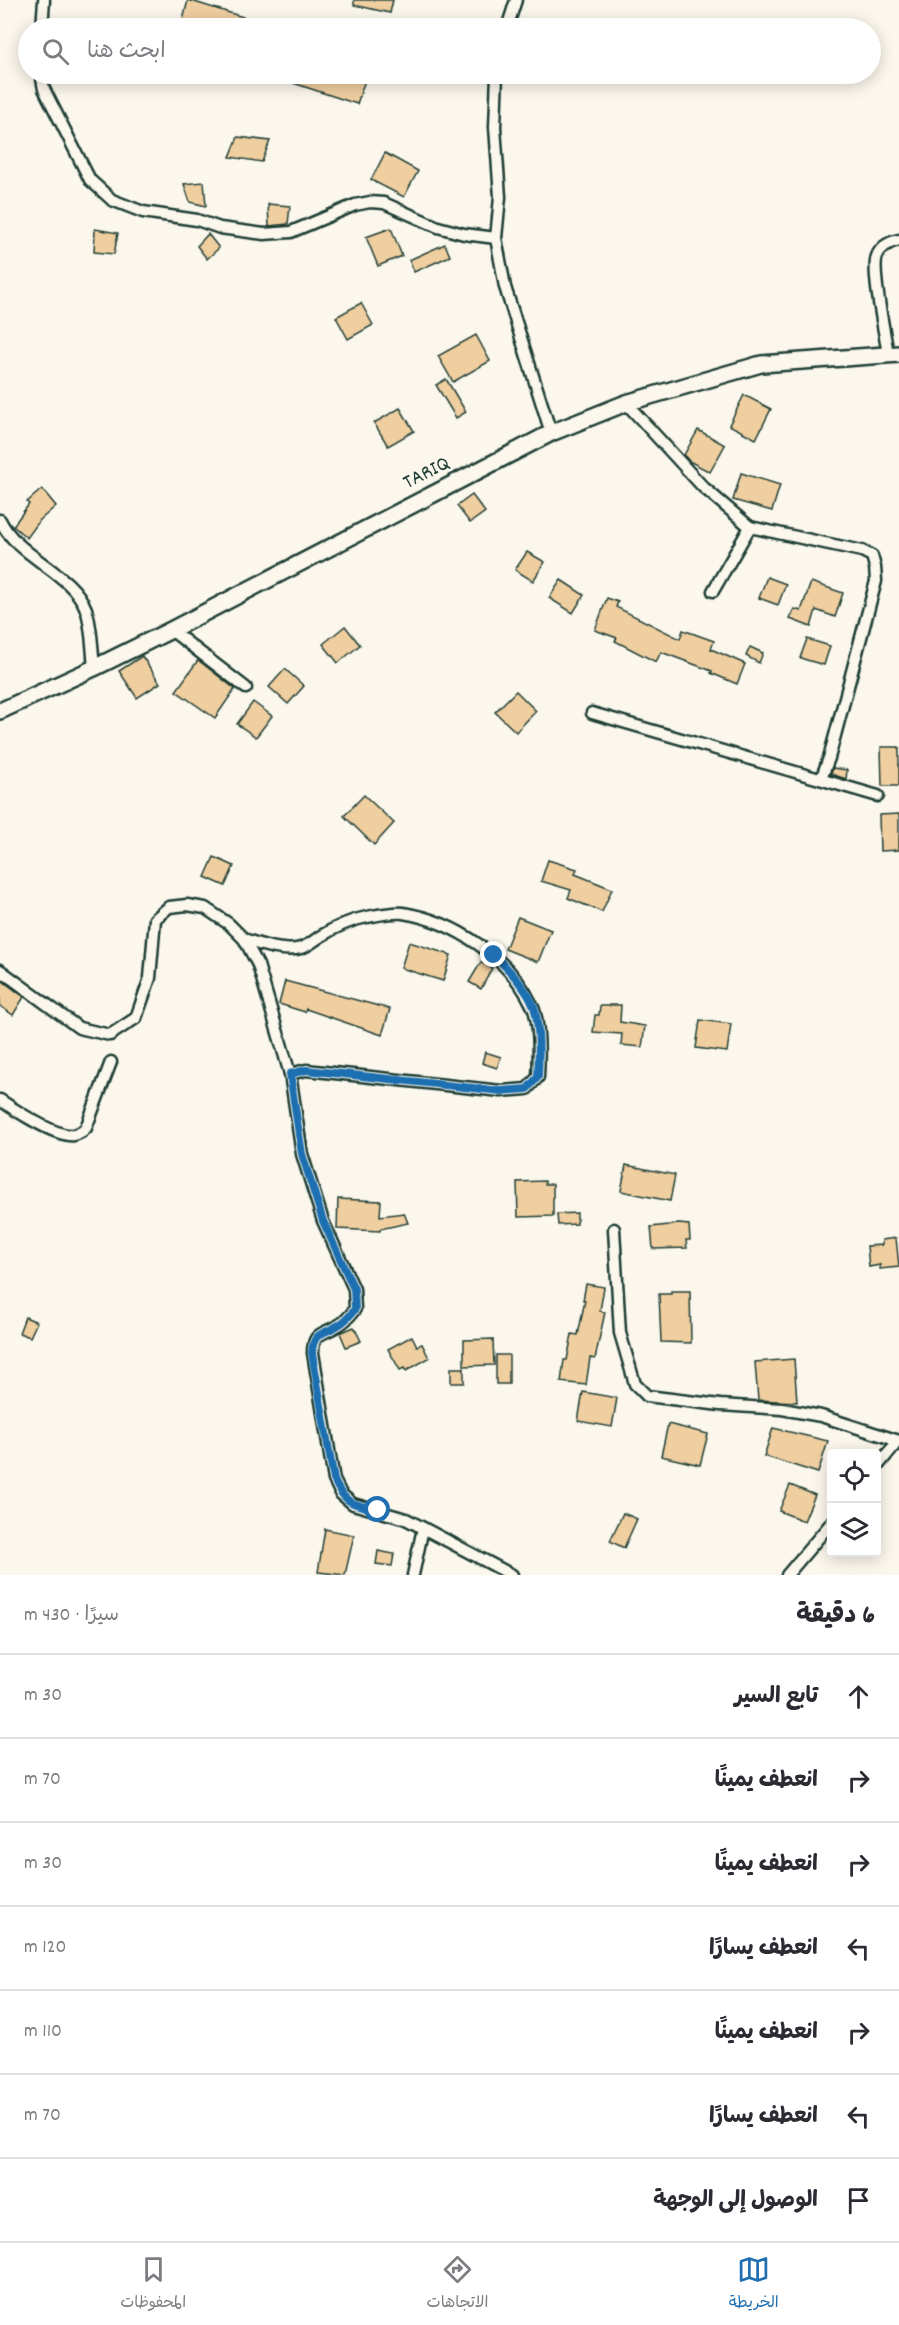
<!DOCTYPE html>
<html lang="ar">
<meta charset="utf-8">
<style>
:root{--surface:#fff;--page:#f7f7f7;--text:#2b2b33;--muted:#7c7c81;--line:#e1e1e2;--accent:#1f6fb2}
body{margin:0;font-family:Dekko,"Playpen Sans Arabic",sans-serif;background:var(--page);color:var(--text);direction:rtl}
.controls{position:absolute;right:18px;bottom:18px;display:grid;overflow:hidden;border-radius:6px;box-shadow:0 3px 15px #0003}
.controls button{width:54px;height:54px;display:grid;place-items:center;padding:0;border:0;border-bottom:2px solid var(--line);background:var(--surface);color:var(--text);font:30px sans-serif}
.stop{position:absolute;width:18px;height:18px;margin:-14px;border:4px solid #1f6fb2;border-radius:50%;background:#fff}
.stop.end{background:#1f6fb2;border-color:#fff;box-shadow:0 2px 6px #0008}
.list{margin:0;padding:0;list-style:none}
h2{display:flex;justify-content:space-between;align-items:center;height:78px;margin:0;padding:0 24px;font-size:26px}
h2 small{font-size:20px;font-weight:400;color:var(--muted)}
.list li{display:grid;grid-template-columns:39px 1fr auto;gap:18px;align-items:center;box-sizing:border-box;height:84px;padding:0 24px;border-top:2px solid var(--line)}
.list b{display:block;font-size:22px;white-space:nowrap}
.list em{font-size:20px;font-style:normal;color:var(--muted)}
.icon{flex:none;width:33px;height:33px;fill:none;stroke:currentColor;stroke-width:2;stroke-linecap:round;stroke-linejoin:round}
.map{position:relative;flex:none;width:899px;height:1575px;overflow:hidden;direction:ltr}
.search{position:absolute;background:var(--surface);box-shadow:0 3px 15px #0003;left:18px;right:18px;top:18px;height:66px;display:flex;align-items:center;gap:15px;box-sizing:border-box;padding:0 21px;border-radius:33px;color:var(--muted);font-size:22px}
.sheet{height:666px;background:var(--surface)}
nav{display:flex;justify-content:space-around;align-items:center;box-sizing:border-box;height:84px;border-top:2px solid var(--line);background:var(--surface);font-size:16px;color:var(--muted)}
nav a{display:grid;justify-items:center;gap:3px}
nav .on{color:var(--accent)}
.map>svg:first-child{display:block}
</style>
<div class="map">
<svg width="899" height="1575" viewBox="0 0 899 1575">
<rect width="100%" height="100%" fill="#fbf7ec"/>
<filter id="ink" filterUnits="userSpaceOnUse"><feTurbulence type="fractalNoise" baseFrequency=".0167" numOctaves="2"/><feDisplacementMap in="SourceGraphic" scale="12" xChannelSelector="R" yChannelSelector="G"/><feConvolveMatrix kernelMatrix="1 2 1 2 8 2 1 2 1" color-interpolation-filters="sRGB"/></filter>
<g filter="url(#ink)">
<!-- building -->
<g fill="#efcea0" stroke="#1f3d34" stroke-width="1.5">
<polygon points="188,0 243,17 239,28 181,28"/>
<polygon points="354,0 393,0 390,13 354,5"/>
<polygon points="273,74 367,74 357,104 272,76"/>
<polygon points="238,137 270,141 262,162 230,157"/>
<polygon points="385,153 418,171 404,197 371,180"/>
<polygon points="204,182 206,206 190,202 184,184"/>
<polygon points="268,204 290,206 288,224 269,226"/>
<polygon points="391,228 402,256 378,266 366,237"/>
<polygon points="95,229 118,233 114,254 94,252"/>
<polygon points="208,234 219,248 207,259 197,246"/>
<polygon points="445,244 450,256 414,272 409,260"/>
<polygon points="361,303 373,325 348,339 336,317"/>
<polygon points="476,335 490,361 453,382 438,356"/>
<polygon points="446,379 466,412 456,418 436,385"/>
<polygon points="744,395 771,409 756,439 729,425"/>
<polygon points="400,408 414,431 388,446 374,423"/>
<polygon points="698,430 725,445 710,472 689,461 684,455"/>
<polygon points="741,473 780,485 772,511 733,500"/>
<polygon points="42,489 56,506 40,520 27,538 13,526 29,504 27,502"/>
<polygon points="472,495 485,512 470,523 457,506"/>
<polygon points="527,552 545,562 533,581 515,570"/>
<polygon points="767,577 786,584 778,605 759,598"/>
<polygon points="561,580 584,595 573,613 549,598"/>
<polygon points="811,582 843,593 835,617 816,610 811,627 790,619 794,609 801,611"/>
<polygon points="607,598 618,602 616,607 680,639 683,630 714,641 711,649 745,664 737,684 711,673 712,671 661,652 656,662 615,641 617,638 595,630"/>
<polygon points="345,626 360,645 338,663 323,644"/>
<polygon points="807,639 830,646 824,665 800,658"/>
<polygon points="750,647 763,653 759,663 746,656"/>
<polygon points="142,656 160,683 137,698 119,671"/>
<polygon points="198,660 235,689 215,718 176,691"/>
<polygon points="285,669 304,686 288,704 269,687"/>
<polygon points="516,691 536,711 516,732 495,712"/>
<polygon points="253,702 272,716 256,737 237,724"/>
<polygon points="881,747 899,747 899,786 882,786"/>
<polygon points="833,768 847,770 846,779 831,774"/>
<polygon points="364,795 394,823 374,845 344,816"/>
<polygon points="899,814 899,850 880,851 879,815"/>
<polygon points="214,857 234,866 225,886 205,877"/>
<polygon points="548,860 577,869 575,874 612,889 602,912 568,898 571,890 541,881"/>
<polygon points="518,917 551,930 538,962 505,949"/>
<polygon points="409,942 451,955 443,981 401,968"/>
<polygon points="481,962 492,968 481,989 469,982"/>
<polygon points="0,979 24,997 13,1015 0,1006"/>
<polygon points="285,981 390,1009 382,1035 306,1009 305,1012 279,1004"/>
<polygon points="609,1005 621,1005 620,1022 645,1026 642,1047 621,1045 622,1034 593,1032 595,1015 599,1015 600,1006 609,1006"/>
<polygon points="700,1020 731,1024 727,1052 696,1048"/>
<polygon points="485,1052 501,1057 497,1068 482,1063"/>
<polygon points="626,1165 675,1175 670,1201 621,1191"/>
<polygon points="545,1181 545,1184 553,1184 553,1216 518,1217 517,1182"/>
<polygon points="338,1199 381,1201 380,1216 404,1213 408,1223 380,1229 380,1231 337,1229"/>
<polygon points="577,1213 577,1224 558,1225 557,1214"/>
<polygon points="679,1224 689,1225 690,1240 686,1240 687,1248 653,1249 651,1227"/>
<polygon points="896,1238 899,1267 880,1269 880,1265 869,1267 867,1246 882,1245 882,1240"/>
<polygon points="586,1284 604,1287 600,1311 605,1312 595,1359 590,1358 586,1385 561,1382 564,1360 567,1360 572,1334 578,1335 585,1300 583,1300"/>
<polygon points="671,1291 690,1291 691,1343 661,1342 659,1294 671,1294"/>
<polygon points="25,1317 37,1322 30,1337 19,1333"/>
<polygon points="354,1327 361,1341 346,1347 340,1333"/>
<polygon points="412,1336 417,1346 422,1344 429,1358 406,1371 404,1368 400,1370 388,1349"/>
<polygon points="493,1339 494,1365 464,1366 464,1340"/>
<rect x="496" y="1355" width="13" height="29"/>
<polygon points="794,1359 797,1402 758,1400 755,1362"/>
<rect x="451" y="1368" width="13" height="15"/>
<polygon points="583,1392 617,1398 612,1427 578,1421"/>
<polygon points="668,1424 708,1434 700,1465 661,1456"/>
<polygon points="773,1428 828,1441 818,1473 764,1456"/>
<polygon points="790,1485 815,1495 804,1521 779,1511"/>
<polygon points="623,1513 637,1519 624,1548 610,1541"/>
<polygon points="325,1529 354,1535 345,1575 318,1572"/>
<polygon points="378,1551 394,1554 392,1566 376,1564"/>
</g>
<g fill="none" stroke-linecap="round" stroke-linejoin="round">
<!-- street casing -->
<g stroke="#1f3d34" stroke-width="15">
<g id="street">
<polyline points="42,28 44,0"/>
<polyline points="507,28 516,0"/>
<polyline points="41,74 44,89 90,180 112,200 143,212 197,220 220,228 264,234 291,232 355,205 370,202 384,203 438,227 464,234 496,238"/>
<polyline points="497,74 495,127 500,197 496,238 505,287 551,433"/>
<path d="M888,354c-3,-20 -17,-83 -11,-98 4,-10 13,-14 22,-16"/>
<polyline points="626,403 703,487 750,527 713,591"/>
<path d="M0,520c18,38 71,51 86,89 6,18 6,40 8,59"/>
<polyline points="750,527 862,551 872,556 875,567 876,581 829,758 821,779"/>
<polyline points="171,630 246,688"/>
<polyline points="592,713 878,796"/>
<path d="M244,939c16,6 40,14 57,9 7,-2 14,-8 20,-12 13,-8 30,-16 46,-19 11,-2 25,-5 36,-4 51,8 107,45 129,92 8,16 7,54 6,72l-11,12 -26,2 -195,-21 -16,4"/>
<path d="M0,970l79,58 31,7 26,-17 14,-40 5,-59 14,-12 18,-2 18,3 24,16 15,15 14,26 32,109 12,80 21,67 31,68 1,20c-5,7 -10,13 -18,17 -15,9 -24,6 -24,27l21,127 7,14 12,10 53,15 17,9"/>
<path d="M0,1100c15,10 57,38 74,35 5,-1 9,-4 12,-7l25,-66"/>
<polyline points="614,1229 620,1333 635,1384 647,1396 720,1405 782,1409 821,1416 899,1441"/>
<polyline points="876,1468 898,1441"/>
<polyline points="413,1575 423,1528 512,1575"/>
<polyline points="787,1575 832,1522"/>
</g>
</g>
<!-- secondary casing -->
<g stroke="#1f3d34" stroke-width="20">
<polyline id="secondary" points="0,711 94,668 171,630 551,433 626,403 761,364 899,354"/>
</g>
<!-- street -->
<use href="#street" stroke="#fbf7ec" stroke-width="10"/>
<!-- secondary -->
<use href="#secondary" stroke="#fbf7ec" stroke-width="15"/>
</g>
</g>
<g fill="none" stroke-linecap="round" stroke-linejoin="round" filter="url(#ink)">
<!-- route -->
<path stroke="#1f6fb2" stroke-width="8" d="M378,1510c-24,-6 -33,-5 -44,-30l-22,-127c1,-21 10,-18 25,-27 8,-4 13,-10 18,-17l-1,-20 -31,-68 -21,-67 -12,-80 16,-4 195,21 26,-2 11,-12c1,-19 2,-52 -4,-70 -7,-19 -26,-38 -40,-52"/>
</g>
<g text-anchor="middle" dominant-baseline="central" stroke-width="4.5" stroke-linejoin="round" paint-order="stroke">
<!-- street labels -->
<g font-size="21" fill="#1f3d34" stroke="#fbf7ec">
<text transform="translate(427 474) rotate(-27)">TARIQ</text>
</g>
</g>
</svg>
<div class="controls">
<button><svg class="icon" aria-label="locate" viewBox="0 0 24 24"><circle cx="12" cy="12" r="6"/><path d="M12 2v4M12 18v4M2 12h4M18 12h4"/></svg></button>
<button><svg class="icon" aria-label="layers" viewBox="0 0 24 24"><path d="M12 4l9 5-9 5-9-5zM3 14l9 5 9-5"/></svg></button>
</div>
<div class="stop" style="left:378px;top:1510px"></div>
<div class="stop end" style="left:494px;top:955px"></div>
<div class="search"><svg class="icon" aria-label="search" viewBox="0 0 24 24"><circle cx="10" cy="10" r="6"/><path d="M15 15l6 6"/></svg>ابحث هنا</div>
</div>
<section class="sheet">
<h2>6 دقيقة<small>سيرًا · 430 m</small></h2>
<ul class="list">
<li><svg class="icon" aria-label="ahead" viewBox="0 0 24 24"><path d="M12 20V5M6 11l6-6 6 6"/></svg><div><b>تابع السير</b></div><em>30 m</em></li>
<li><svg class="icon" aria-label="right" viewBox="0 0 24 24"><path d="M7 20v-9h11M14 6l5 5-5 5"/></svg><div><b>انعطف يمينًا</b></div><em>70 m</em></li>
<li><svg class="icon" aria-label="right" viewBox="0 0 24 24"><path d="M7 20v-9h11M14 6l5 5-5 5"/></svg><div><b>انعطف يمينًا</b></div><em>30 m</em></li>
<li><svg class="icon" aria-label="left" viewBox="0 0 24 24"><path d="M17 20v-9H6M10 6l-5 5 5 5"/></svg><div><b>انعطف يسارًا</b></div><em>120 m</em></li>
<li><svg class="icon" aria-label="right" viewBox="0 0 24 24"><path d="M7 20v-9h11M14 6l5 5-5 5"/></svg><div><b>انعطف يمينًا</b></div><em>110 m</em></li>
<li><svg class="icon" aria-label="left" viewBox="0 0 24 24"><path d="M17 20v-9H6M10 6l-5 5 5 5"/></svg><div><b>انعطف يسارًا</b></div><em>70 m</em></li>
<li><svg class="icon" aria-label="arrive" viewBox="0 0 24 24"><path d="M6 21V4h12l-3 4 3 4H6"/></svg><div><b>الوصول إلى الوجهة</b></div></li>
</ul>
</section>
<nav>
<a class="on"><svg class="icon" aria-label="map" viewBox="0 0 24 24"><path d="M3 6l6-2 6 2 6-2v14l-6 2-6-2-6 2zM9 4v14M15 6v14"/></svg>الخريطة</a>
<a><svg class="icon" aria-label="directions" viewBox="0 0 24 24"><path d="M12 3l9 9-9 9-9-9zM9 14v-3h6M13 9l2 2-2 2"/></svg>الاتجاهات</a>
<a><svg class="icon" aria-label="saved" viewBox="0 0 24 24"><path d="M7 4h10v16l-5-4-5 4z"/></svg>المحفوظات</a>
</nav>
